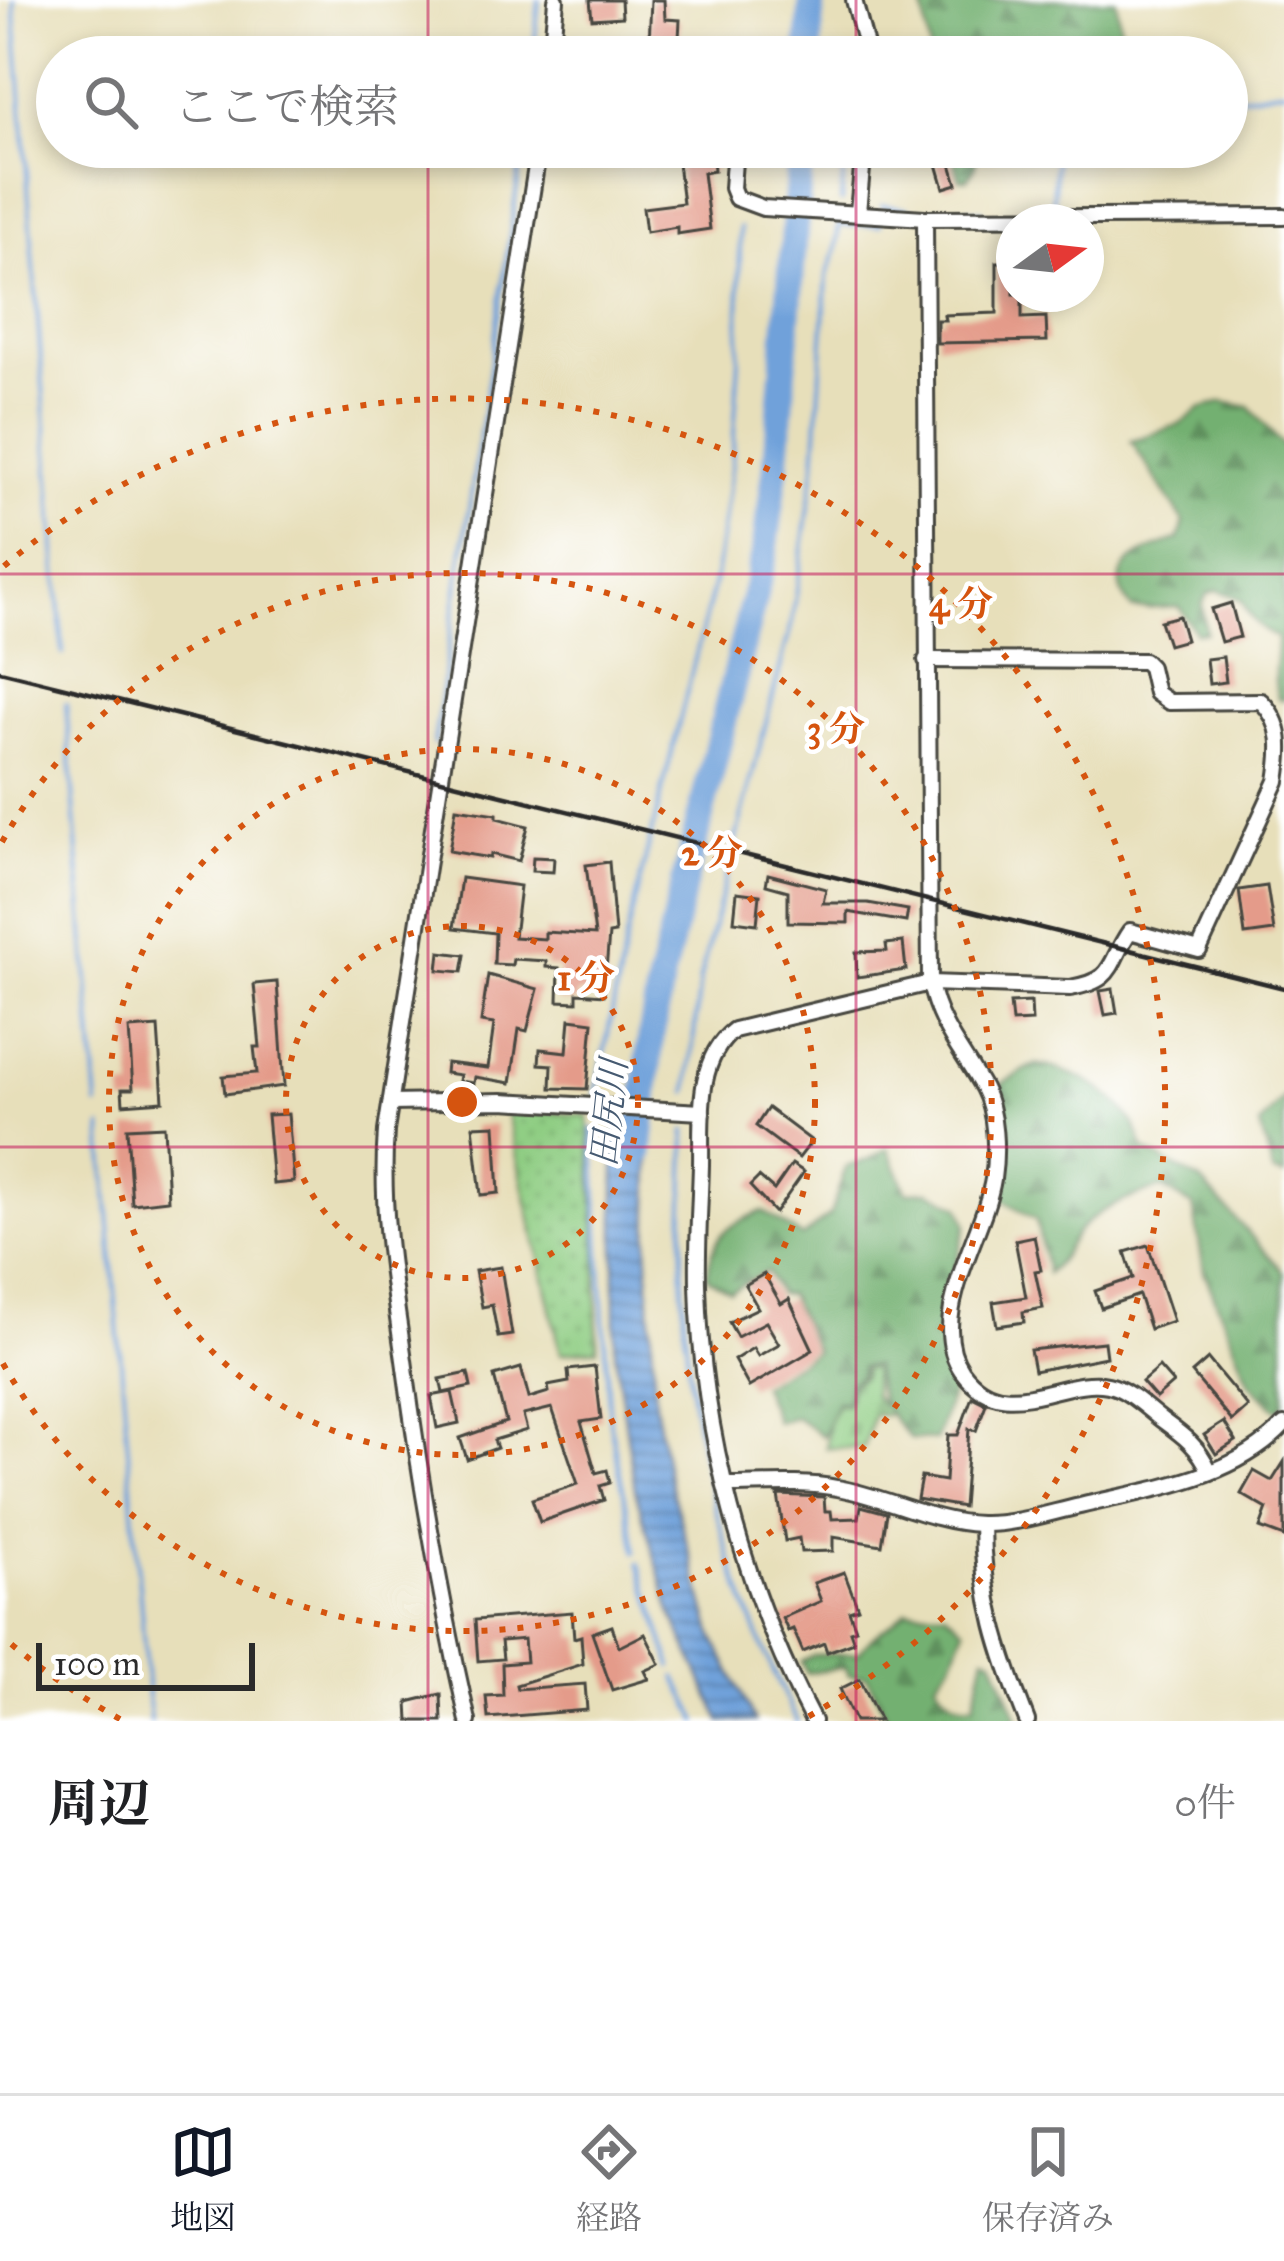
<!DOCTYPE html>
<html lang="ja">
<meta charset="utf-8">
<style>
:root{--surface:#fff;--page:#f6f6f6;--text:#202124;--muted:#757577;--line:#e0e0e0;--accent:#111827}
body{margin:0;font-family:"IM FELL Great Primer","Noto Serif JP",serif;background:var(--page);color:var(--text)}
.compass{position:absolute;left:996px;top:204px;width:108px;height:108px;border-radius:50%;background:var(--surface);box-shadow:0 6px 18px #0003;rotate:75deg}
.scale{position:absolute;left:36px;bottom:30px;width:219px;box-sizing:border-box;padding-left:12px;border:6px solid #2b2b2b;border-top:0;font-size:33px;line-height:42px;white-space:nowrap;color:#2b2b2b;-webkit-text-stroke:9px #fff;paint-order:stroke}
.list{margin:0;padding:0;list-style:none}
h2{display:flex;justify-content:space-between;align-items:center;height:156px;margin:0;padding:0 48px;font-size:51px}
h2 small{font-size:39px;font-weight:400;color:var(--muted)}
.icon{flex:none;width:66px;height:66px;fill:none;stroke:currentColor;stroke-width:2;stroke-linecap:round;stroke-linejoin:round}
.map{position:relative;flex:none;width:1284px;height:1721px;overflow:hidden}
.search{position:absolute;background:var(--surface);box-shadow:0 6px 18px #0003;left:36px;right:36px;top:36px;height:132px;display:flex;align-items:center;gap:30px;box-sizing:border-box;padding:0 42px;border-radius:66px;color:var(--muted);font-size:45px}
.sheet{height:372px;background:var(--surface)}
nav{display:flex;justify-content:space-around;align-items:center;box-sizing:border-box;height:168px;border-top:3px solid var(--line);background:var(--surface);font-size:33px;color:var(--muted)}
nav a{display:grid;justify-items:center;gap:6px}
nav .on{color:var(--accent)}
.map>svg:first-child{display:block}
</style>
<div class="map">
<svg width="1284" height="1721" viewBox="0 0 1284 1721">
<defs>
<pattern id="grass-dots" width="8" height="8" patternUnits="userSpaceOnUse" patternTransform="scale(3)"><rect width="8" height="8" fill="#8fcd83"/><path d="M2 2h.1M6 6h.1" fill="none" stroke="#7cb071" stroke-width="1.8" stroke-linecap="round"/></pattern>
<pattern id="forest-firs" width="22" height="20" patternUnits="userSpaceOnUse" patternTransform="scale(3)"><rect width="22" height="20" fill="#73b071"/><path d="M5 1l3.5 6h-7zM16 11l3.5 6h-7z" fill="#5f8f5d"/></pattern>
<pattern id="cemetery-stones" width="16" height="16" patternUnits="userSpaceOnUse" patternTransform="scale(3)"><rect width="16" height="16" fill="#8fcd83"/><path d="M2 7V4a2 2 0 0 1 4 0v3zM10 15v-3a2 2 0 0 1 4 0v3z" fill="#7cb071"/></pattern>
<pattern id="water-rules" width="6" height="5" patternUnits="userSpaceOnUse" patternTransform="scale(3)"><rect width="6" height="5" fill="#6fa1da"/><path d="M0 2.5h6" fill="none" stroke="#5b83b1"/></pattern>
</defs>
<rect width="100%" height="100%" fill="#fff"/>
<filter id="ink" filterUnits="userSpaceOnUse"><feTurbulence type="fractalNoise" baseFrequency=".00833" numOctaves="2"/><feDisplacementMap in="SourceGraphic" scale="24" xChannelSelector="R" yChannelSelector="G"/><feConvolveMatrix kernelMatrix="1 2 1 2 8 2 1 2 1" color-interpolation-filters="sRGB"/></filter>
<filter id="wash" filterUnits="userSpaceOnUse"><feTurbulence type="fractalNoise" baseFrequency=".004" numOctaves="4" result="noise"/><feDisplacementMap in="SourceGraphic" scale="48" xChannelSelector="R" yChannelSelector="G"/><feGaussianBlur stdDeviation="2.7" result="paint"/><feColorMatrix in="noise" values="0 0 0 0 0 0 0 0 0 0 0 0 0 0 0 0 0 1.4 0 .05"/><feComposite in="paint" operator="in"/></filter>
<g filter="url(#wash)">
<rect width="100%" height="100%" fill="#e7dfba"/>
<!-- grass -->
<polygon fill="url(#grass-dots)" stroke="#5d7c57" stroke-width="3" points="506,1109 588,1116 597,1254 597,1349 561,1353"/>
<!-- forest -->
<g fill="url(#forest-firs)" stroke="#4f6e4e" stroke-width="3">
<polygon points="922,0 1116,0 1121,31 1066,57 1027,57 1025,42 1009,40 987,57 931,57"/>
<polygon points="956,147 977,147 975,168 967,179 960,179 952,150"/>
<path d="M1222,402l27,5 35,40v253l-6,-2c-7,-21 0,-40 -1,-61 -20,-7 -27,-20 -36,-38l-24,-9 -10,4 -5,11 4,27 -10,1 -17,-26 -47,2c-34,-45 14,-58 47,-70l5,-17 -53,-81 50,-17 18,-15z"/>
<path d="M1035,1064c49,8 96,36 109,86l57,31 83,91v130l-6,9 -28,-28 -46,-112 -11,-65 -31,-18c-31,10 -65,19 -86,46 -11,13 -14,28 -29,39l-11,-53 -38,-24c8,-38 6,-71 -3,-108z"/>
<polygon points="1284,1097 1284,1176 1273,1173 1260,1125"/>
<path d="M888,1148l19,44 23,-1 30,15 7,18 -26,92v16l11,30 2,23 -18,55 -25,-1c-25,-26 -34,-39 -37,-73l-13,1 -1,9 -10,7 -4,19h-9l-14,34 -28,-19 -19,5 -15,-37 55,-34 -27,-56 -10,-1 -12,-23 -37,20 -23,-14c7,-44 16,-49 56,-66l39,26 28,-22 16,-48 22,-7z"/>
<path d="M907,1610l38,1 20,17 -13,34 -16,20c9,15 20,25 38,22l11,-49 8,3 26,63h-130l-22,-45 -18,-1 -5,-8 -37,6 -6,-11 13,-7 45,-2c14,-22 31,-24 48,-43z"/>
</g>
<!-- cemetery -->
<polygon fill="url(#cemetery-stones)" stroke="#5d7c57" stroke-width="3" points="873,1368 873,1395 887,1410 886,1415 873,1415 864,1448 826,1448 829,1420 838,1404 847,1404 852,1384 863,1377 864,1369"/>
<!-- water -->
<polygon fill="url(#water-rules)" stroke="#4d6682" stroke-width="3" points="615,1118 651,1120 648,1257 655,1402 667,1472 713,1636 755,1721 721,1721 671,1612 635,1490 615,1353"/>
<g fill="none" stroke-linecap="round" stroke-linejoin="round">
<!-- stream -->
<g stroke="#6fa1da" stroke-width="4.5">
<polyline points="14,0 63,654"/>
<polyline points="808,54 827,57"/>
<polyline points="533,57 539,0"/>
<polyline points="1227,99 1284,89"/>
<polyline points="841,201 846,147"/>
<polyline points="882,205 909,209"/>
<polyline points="959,211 981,211"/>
<polyline points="1053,211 1056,147"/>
<polyline points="66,704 98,1106"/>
<polyline points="434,744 523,147"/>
<polyline points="688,1092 700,978 792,622 815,466 827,275 836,251 839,225 880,225 880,221"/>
<polyline points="596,1095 629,925 715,578 732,463 739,359 740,228"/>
<polyline points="102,1128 150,1721"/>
<polyline points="593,1129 610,1424 636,1552"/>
<path d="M686,1131c-1,71 -7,142 0,212 12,134 51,259 111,378"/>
<polyline points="639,1563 672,1667"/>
<polyline points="676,1677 698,1721"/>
</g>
<!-- river -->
<g stroke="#6fa1da" stroke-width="27">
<polyline points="808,57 812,0"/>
<polyline points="640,1153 651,1036 662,974 764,556 776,468 801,147"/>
</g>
</g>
<g id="blocks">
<!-- building -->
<g fill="#e49b8a">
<polygon points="590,0 621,0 622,17 592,19"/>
<polygon points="651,0 664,0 665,19 680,20 678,57 666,56 666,50 649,44"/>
<polygon points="676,147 700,147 702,159 713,158 714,171 703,173 710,229 677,234 677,227 646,232 643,208 683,203"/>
<polygon points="932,147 946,147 957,184 944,188"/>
<polygon points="997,262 1014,262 1014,294 1022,294 1022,318 1046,317 1047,341 937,343 937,320 945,320 944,315 997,313"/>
<polygon points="1231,603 1240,637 1221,642 1211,609"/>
<polygon points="1179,616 1186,640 1168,645 1160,621"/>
<polygon points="1223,657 1226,682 1209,684 1206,659"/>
<polygon points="456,808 497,814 497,818 528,826 519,861 491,854 490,858 449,851"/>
<polygon points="533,857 554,858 553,872 532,871"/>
<polygon points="609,862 615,933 609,934 604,995 577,993 577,1002 558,1001 559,968 546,967 546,961 513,959 512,965 494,964 495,933 454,928 461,878 520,886 514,937 545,939 545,932 595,935 586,865"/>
<polygon points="768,874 826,889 823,903 868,903 908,910 906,922 848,912 848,923 788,922 788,891 766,885"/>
<polygon points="1267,886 1274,931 1245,935 1239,890"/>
<polygon points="737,892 760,895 757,924 734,921"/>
<polygon points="903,942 906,970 857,977 856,952 887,951 886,944"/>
<polygon points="440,952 465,955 462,972 438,970"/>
<polygon points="488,975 538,989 527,1031 519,1029 511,1083 475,1077 474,1083 459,1081 460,1075 445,1073 446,1063 488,1068 494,1024 481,1022"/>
<polygon points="277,982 284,1086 225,1094 223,1076 257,1073 254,1047 260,1047 254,984"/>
<polygon points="1113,989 1117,1013 1105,1015 1100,991"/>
<polygon points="1031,1002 1032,1021 1012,1022 1010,1003"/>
<polygon points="570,1019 593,1022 587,1089 551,1088 552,1065 539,1064 540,1049 567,1052"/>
<polygon points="158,1027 163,1101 123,1104 122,1089 133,1089 129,1029"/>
<polygon points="768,1108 812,1141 799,1158 756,1126"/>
<polygon points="288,1114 294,1182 273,1184 267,1115"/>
<polygon points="495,1125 499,1193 481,1195 473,1126"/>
<polygon points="164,1126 168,1200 132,1204 127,1128"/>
<polygon points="792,1164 804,1172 775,1213 750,1186 759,1177 774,1190"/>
<polygon points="1034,1236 1041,1270 1035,1271 1043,1308 1023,1312 1024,1322 997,1326 993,1302 1026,1297 1015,1240"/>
<polygon points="1148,1245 1173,1321 1150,1329 1139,1295 1101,1308 1095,1291 1133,1278 1125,1252"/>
<polygon points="501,1267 512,1335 498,1337 492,1305 482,1307 475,1271"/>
<polygon points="764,1274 781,1304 789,1299 813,1350 749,1387 734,1360 753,1348 758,1356 779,1344 766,1322 737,1337 729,1322 758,1308 745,1285"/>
<polygon points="1104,1342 1106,1357 1034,1371 1030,1350"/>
<polygon points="1208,1359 1248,1407 1232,1421 1192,1373"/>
<polygon points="595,1367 601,1419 581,1422 596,1473 607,1470 610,1483 600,1486 604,1500 540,1522 532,1499 578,1484 552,1408 523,1415 527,1430 494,1440 497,1448 467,1459 460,1438 506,1422 494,1376 521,1368 529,1398 549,1392 548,1386 569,1382 568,1370"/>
<polygon points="1159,1367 1173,1383 1156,1398 1142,1382"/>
<polygon points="468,1373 471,1387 443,1393 440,1379"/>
<polygon points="452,1392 459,1423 437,1428 431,1396"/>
<polygon points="972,1397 986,1404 976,1431 969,1429 963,1507 917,1499 921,1477 945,1481 948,1435 958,1435"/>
<polygon points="1224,1422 1236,1441 1216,1454 1204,1435"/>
<polygon points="1284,1462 1284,1537 1260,1528 1267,1509 1241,1494 1254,1471 1272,1481"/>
<polygon points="778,1495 824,1497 825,1511 831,1511 832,1519 859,1518 861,1506 887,1513 882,1545 833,1537 833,1551 801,1552 799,1538 785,1541"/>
<polygon points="844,1572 858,1608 849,1611 856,1629 850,1631 854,1642 827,1652 824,1643 803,1652 793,1629 788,1631 782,1618 821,1601 814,1583"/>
<polygon points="572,1612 574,1638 581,1636 583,1664 516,1685 517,1689 585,1684 587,1710 488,1718 486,1696 503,1695 502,1664 526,1662 524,1639 501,1641 503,1659 478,1661 475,1620"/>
<polygon points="612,1626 619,1647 645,1634 660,1664 645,1671 649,1679 612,1690 592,1633"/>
<polygon points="860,1679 880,1721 855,1721 840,1689"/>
<polygon points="441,1694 442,1721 409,1721 408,1702"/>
</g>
</g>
</g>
<g filter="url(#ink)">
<use href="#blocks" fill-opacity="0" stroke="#474640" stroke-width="3"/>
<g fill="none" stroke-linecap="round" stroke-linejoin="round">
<!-- minor casing -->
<g stroke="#474640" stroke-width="20">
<g id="minor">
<polyline points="854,0 869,57"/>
<polyline points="551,57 556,0"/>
<polyline points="735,147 732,188 736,198 763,208 925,218 1284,216"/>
<polyline points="858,212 864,147"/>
<path d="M925,218l5,765c8,42 33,69 53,105 13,24 14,64 10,91 -9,57 -68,138 -31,192 41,57 99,4 146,14 20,4 38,23 54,35 22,16 37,27 48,52"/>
<polyline points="391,1103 502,1101 702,1112"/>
<path d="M725,1485c37,0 76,-4 112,3 48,8 93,34 143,36 34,1 68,-11 100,-18 70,-17 152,-26 204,-81"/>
<path d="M982,1524c0,75 18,128 45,197"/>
<path d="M468,1721c-27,-120 -48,-240 -64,-361 -11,-77 -24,-151 -18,-229l153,-984"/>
<path d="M813,1721c-69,-131 -112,-288 -115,-437 -1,-40 2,-80 3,-119 1,-46 -6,-105 33,-135l196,-47 140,5c47,-8 37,-24 60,-57l69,19 78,-169c5,-31 7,-57 -16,-80l-92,1 -13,-9 -6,-26 -6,-6 -218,-1"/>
</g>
</g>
<!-- minor -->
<use href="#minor" stroke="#fff" stroke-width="14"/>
<!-- rail -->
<polyline stroke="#2b2b2b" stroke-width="4.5" points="0,671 1284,988"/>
</g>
</g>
<!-- grid -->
<path fill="none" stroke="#c2185b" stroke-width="3" stroke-opacity="0.55" d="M428,0v57M856,0v57M428,147v1574M856,147v1574M0,574h1284M0,1147h1284"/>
<!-- distance rings -->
<g fill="none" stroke="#d5540f" stroke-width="6" stroke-dasharray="6 12">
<circle cx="462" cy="1102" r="176"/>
<circle cx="462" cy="1102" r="353"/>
<path d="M2 842A529 529 0 1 1 2 1362"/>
<path d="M120 1719A705 705 0 0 1 4 1638M4 566A705 705 0 1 1 804 1719"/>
</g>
<g text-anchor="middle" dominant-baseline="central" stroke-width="9" stroke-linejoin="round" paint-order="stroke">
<!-- water labels -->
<g font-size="36" font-style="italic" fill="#465a71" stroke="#fff">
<text transform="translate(609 1113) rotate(-84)">田尻川</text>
</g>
</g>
<circle cx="462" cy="1102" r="18" fill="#d5540f" stroke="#fff" stroke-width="6"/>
<g font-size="36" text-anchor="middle" font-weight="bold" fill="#d5540f" stroke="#fff" stroke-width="9" stroke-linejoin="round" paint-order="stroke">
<text x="961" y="616">4 分</text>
<text x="836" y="741">3 分</text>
<text x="712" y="865">2 分</text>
<text x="586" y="990">1 分</text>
</g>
</svg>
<svg class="compass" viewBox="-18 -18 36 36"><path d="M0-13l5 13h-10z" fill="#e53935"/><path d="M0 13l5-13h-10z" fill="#757577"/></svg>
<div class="scale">100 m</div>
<div class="search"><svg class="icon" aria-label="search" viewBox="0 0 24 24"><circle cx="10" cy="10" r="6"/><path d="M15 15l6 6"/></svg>ここで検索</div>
</div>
<section class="sheet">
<h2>周辺<small>0件</small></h2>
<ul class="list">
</ul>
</section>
<nav>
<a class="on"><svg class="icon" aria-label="map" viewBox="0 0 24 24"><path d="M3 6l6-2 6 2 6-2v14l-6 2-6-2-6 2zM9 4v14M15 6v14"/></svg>地図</a>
<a><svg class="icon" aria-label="directions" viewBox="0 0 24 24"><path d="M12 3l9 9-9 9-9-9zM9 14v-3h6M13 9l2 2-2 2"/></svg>経路</a>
<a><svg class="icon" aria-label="saved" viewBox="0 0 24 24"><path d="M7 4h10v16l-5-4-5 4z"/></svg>保存済み</a>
</nav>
